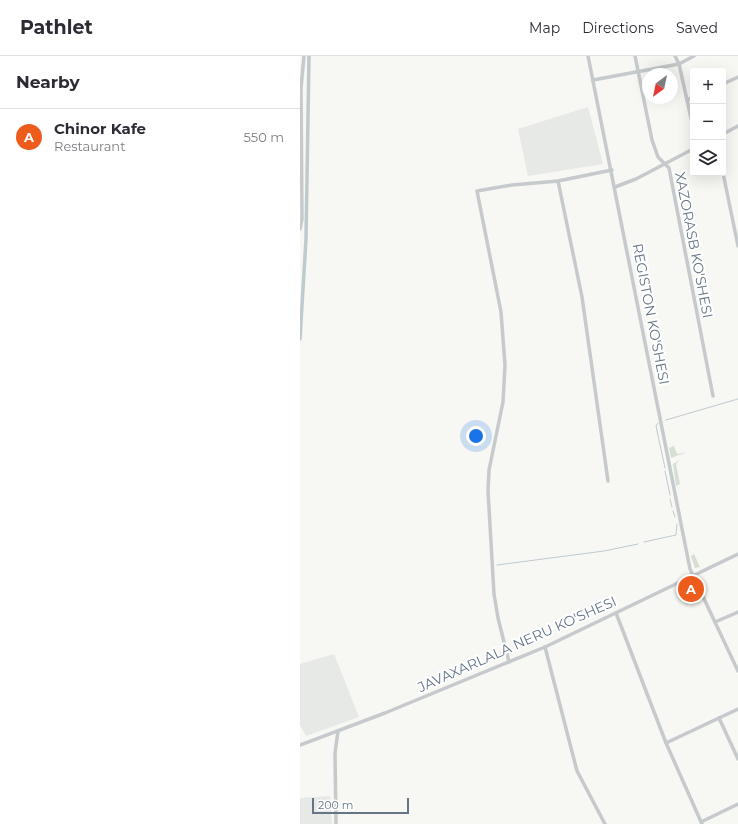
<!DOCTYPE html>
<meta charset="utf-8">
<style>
:root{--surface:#fff;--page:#f2f2f3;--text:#2b2b33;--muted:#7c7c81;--line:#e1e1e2;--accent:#ed5b1d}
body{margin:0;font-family:Montserrat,sans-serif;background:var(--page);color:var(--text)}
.controls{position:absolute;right:12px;top:12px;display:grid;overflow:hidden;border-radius:4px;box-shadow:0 4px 16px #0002}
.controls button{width:36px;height:36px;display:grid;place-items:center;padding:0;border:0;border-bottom:1px solid var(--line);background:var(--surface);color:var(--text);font:20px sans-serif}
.compass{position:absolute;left:342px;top:12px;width:36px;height:36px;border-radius:50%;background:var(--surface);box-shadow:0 4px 16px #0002;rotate:213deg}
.scale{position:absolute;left:12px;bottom:10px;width:97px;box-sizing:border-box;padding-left:4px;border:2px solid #647586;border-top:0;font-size:11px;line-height:14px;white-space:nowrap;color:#647586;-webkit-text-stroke:3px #fff;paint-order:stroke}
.you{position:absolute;left:176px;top:380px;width:14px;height:14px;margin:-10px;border:3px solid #fff;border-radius:50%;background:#1a73e8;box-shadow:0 0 0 6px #1a73e833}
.badge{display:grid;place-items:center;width:26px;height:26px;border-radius:50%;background:var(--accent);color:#fff;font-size:13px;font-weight:700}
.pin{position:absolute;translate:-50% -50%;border:2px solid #fff;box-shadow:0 1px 4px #0006}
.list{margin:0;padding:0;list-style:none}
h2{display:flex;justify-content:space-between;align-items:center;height:52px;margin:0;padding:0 16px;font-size:17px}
h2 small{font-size:13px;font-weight:400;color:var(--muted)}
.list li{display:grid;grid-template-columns:26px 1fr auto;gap:12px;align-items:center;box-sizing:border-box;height:56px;padding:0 16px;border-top:1px solid var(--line)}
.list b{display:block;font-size:15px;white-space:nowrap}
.list p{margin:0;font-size:13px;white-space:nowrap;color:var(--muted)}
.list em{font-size:13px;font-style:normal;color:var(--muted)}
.icon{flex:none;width:22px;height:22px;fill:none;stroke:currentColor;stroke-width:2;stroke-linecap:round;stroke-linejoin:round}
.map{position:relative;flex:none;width:438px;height:768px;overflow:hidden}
header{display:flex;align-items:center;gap:24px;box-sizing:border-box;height:56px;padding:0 20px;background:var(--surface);border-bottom:1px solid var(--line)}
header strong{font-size:19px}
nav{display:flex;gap:22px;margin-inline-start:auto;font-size:14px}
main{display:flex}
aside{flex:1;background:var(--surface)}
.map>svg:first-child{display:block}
</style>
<header>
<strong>Pathlet</strong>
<nav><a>Map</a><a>Directions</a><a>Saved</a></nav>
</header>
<main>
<aside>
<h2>Nearby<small></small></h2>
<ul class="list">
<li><span class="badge">A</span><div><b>Chinor Kafe</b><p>Restaurant</p></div><em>550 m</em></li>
</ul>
</aside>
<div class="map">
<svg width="438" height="768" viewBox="0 0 438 768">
<rect width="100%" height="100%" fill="#f7f7f3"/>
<!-- built -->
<g fill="#e7e9e7">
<polygon points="288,51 303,108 228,120 218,73"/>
<polygon points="34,598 59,661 6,680 0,669 0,608"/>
<polygon points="30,740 32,768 0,768 0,742"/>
</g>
<!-- green -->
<g fill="#d7dfd4">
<polygon points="374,390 377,398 387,396 371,402 369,392"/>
<polygon points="380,404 376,408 380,428 376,430 373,408"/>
<polygon points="394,498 400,511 395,512 391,500"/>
</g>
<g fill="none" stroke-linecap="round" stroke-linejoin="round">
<!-- stream -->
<g stroke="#bfcacf" stroke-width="1">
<polyline points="366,364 438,343"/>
<polyline points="358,367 356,370 365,412"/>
<polyline points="365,415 370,439"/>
<polyline points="370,443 372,451"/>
<polyline points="373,455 375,461"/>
<polyline points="344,486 376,479 377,468"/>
<polyline points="197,509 304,495 338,488"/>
</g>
<!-- canal -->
<polyline stroke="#bfcacf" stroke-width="3.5" points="0,283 6,183 9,0"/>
<!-- minor -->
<g stroke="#c6cacd" stroke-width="3.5">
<polyline points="288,0 390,513 438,615"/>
<polyline points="335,0 352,84 358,101 369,112 413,340"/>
<polyline points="375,0 379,8 393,71"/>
<polyline points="293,24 379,8 394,0"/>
<polyline points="423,28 438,21"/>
<polyline points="387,44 393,41"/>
<polyline points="423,78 438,70"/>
<polyline points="423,117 438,190"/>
<polyline points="258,125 282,241 308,425"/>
<polyline points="315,131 336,123 393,93"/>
<polyline points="0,173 2,163 1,32 4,0"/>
<polyline points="316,557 366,687 402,768"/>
<polyline points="415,566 438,556"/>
<polyline points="245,591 277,715 305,768"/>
<polyline points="209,606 198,562 194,538 188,435 189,414 203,346 205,309 201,256 177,135 212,129 258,125 312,114"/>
<polyline points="419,662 438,703"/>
<polyline points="366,687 438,653"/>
<polyline points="0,689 85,657 245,591 438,498"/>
<polyline points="401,766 438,748"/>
<polyline points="36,768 35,697 38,675"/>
</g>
</g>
<g text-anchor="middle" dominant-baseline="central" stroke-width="4" stroke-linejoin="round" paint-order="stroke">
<!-- street labels -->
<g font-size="14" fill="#647586" stroke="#fff">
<text transform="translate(394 189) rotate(79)">XAZORASB KO'SHESI</text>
<text transform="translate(351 258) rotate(79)">REGISTON KO'SHESI</text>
<text transform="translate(217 588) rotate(-24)">JAVAXARLALA NERU KO'SHESI</text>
</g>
</g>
</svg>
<div class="controls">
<button>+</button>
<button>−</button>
<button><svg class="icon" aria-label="layers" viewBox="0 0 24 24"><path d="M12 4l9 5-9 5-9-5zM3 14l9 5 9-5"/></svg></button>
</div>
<svg class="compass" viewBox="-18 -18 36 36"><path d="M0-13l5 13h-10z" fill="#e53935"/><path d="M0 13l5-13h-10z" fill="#7c7c81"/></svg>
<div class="scale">200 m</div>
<div class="you"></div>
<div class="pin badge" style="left:391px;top:533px">A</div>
</div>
</main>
